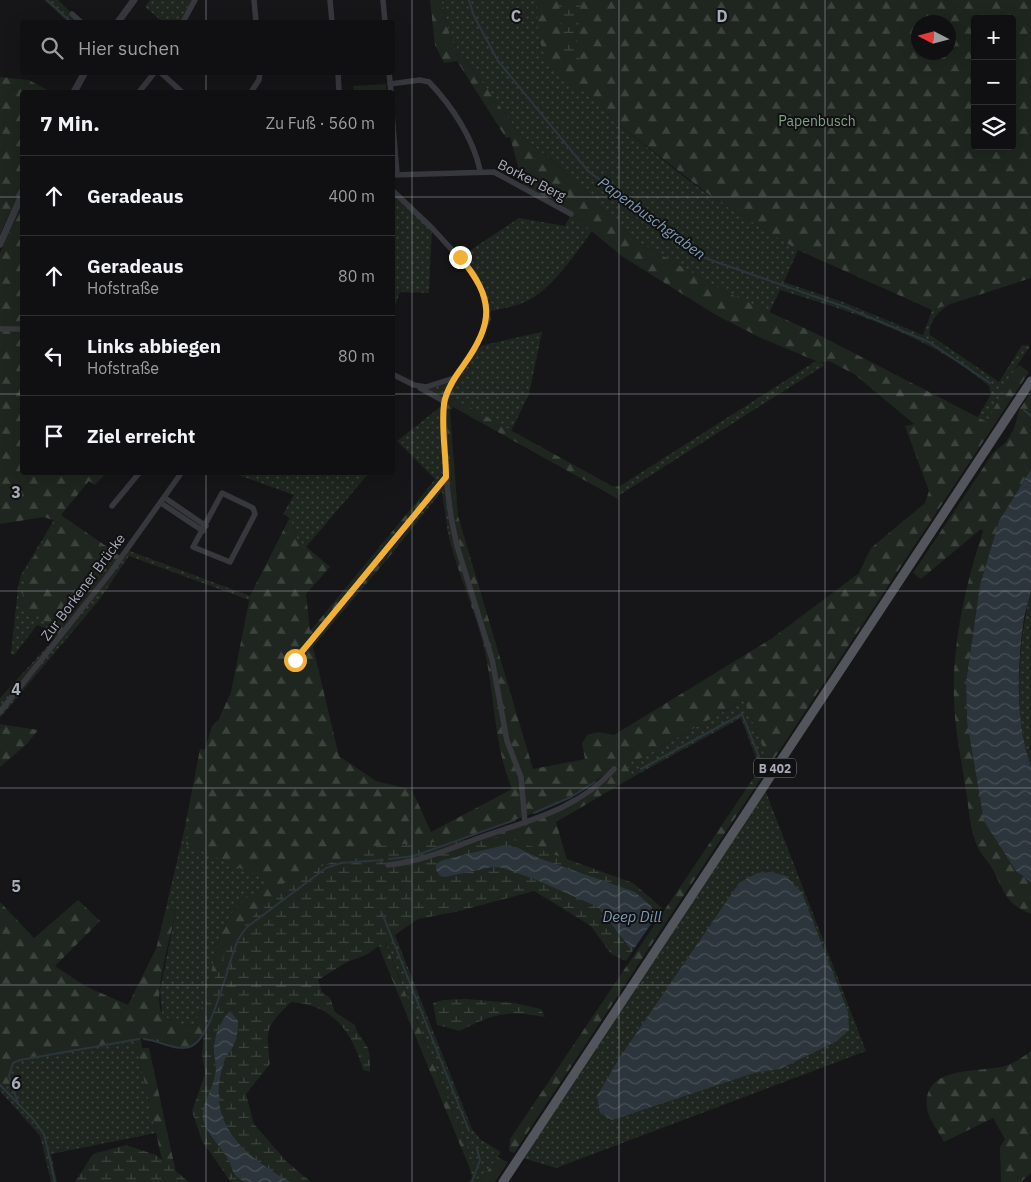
<!DOCTYPE html>
<html lang="de">
<meta charset="utf-8">
<style>
:root{--surface:#101012;--page:#19191b;--text:#f1f3f6;--muted:#9c9d9f;--line:#303032}
body{margin:0;font-family:"IBM Plex Sans",sans-serif;background:var(--page);color:var(--text)}
.controls{position:absolute;right:15px;top:15px;display:grid;overflow:hidden;border-radius:5px;box-shadow:0 5px 20px #0002}
.controls button{width:45px;height:45px;display:grid;place-items:center;padding:0;border:0;border-bottom:1px solid var(--line);background:var(--surface);color:var(--text);font:25px sans-serif}
.compass{position:absolute;left:911px;top:15px;width:45px;height:45px;border-radius:50%;background:var(--surface);box-shadow:0 5px 20px #0002;rotate:276deg}
.stop{position:absolute;width:15px;height:15px;margin:-11px;border:4px solid #f2b134;border-radius:50%;background:#fff}
.stop.end{background:#f2b134;border-color:#fff;box-shadow:0 1px 5px #0008}
.list{margin:0;padding:0;list-style:none}
h2{display:flex;justify-content:space-between;align-items:center;height:65px;margin:0;padding:0 20px;font-size:21px}
h2 small{font-size:16px;font-weight:400;color:var(--muted)}
.list li{display:grid;grid-template-columns:32px 1fr auto;gap:15px;align-items:center;box-sizing:border-box;height:80px;padding:0 20px;border-top:1px solid var(--line)}
.list b{display:block;font-size:19px;white-space:nowrap}
.list p{margin:0;font-size:16px;white-space:nowrap;color:var(--muted)}
.list em{font-size:16px;font-style:normal;color:var(--muted)}
.icon{flex:none;width:28px;height:28px;fill:none;stroke:currentColor;stroke-width:2;stroke-linecap:round;stroke-linejoin:round}
.map{position:relative;flex:none;width:1031px;height:1182px;overflow:hidden}
.search{position:absolute;background:var(--surface);box-shadow:0 5px 20px #0002;left:20px;top:20px;width:375px;height:55px;display:flex;align-items:center;gap:12px;box-sizing:border-box;padding:0 18px;border-radius:5px;color:var(--muted);font-size:19px}
.panel{position:absolute;background:var(--surface);box-shadow:0 5px 20px #0002;left:20px;top:90px;width:375px;height:385px;border-radius:5px}
.map>svg:first-child{display:block}
</style>
<div class="map">
<svg width="1031" height="1182" viewBox="0 0 1031 1182">
<defs>
<pattern id="grass-dots" width="8" height="8" patternUnits="userSpaceOnUse" patternTransform="scale(1.25)"><rect width="8" height="8" fill="#1e261f"/><path d="M2 2h.1M6 6h.1" fill="none" stroke="#3c433d" stroke-width="1.8" stroke-linecap="round"/></pattern>
<pattern id="forest-firs" width="22" height="20" patternUnits="userSpaceOnUse" patternTransform="scale(1.25)"><rect width="22" height="20" fill="#1e261f"/><path d="M5 1l3.5 6h-7zM16 11l3.5 6h-7z" fill="#3c433d"/></pattern>
<pattern id="wetland-marsh" width="20" height="14" patternUnits="userSpaceOnUse" patternTransform="scale(1.25)"><rect width="20" height="14" fill="#1e261f"/><path d="M1 5h8M5 5V1M11 12h8M15 12V8" fill="none" stroke="#3c433d"/></pattern>
<pattern id="water-waves" width="16" height="10" patternUnits="userSpaceOnUse" patternTransform="scale(1.25)"><rect width="16" height="10" fill="#2c353c"/><path d="M0 5q4-4 8 0t8 0" fill="none" stroke="#485056"/></pattern>
</defs>
<rect width="100%" height="100%" fill="#161618"/>
<!-- grass -->
<g fill="url(#grass-dots)">
<polygon points="44,0 58,0 81,22 68,22"/>
<polygon points="150,0 195,0 183,22 163,22 145,7"/>
<path d="M441,0h96l3,46 47,41 26,33 75,60 28,20 82,50 -14,32 59,20 80,33 9,-25 18,-6c-11,7 -22,18 -20,31l69,47 23,-37 8,1 -16,24 -26,53 -10,-6 13,-23 -2,-8c-58,-50 -137,-74 -209,-96l-11,23 -43,-21 -91,-52 -78,-76 -34,-26 -72,-98z"/>
<polygon points="393,190 432,228 429,293 400,292 393,311"/>
<path d="M571,214l21,17c-17,23 -40,59 -67,71 -11,5 -26,7 -38,10l-5,-21 -22,-34 59,-39 46,8z"/>
<polygon points="542,332 529,394 511,431 447,396 454,531 448,533 442,491 394,551 389,547 429,497 424,493 435,479 397,441 444,404 414,385 426,387 454,378 474,351 484,345"/>
<polygon points="816,361 825,365 618,496 612,486 620,486"/>
<polygon points="233,473 369,473 306,547 297,539 290,518 283,514 294,495"/>
<polygon points="54,520 57,521 28,566 39,617 61,637 127,550 250,596 249,600 129,556 100,599 0,718 0,698 55,638 45,628 37,625 14,655 11,654 18,587 21,575"/>
<path d="M1031,590v176c-19,-55 -13,-121 0,-176z"/>
<polygon points="744,700 767,758 760,769 741,718 633,777 626,764 641,758"/>
<polygon points="764,787 866,1051 556,1168 519,1157"/>
<path d="M185,827l5,1 -3,16 86,38c-13,8 -28,15 -38,27 -26,32 -20,81 -41,115 -13,3 -23,-2 -32,-10l-2,-24 16,-79 -10,-3z"/>
<polygon points="385,910 472,1129 480,1139 501,1152 480,1182 469,1182 472,1177 470,1169 473,1162 375,916"/>
<polygon points="135,1040 156,1133 51,1154 57,1182 51,1182 40,1136 0,1091 0,1085 3,1088 13,1063 20,1060"/>
</g>
<!-- forest -->
<g fill="url(#forest-firs)" fill-rule="evenodd">
<path d="M430,0h11l10,40 72,98 34,26 78,76 91,52 91,42 170,88 27,-52 5,-5 10,7 -515,781 -5,-2 1,-12 257,-381 -23,-58 -103,58 -15,6 7,13 -77,45 13,45 -194,50 98,245 -3,7 -101,-246 36,-59 169,-62 38,-32 -41,27 -37,16 -120,43 -204,165c-25,46 -30,19 -69,18l1,9h7l29,134h-11l-32,-142 -115,20c-11,5 -12,13 -10,24l-7,4 -3,-3v-183l34,36 44,-38 22,21 -45,45 30,20 43,19 28,-56 10,-41 10,3c-4,21 -24,85 -14,103 3,4 9,7 13,8 7,3 11,4 19,2 21,-34 15,-83 41,-115 9,-12 25,-19 37,-27l-86,-38 4,-16 -5,-1 15,-78 5,1 7,-24 7,-7 12,-27 19,-96 40,-79 7,22 33,28 -24,27 4,37 114,-138 5,4 -39,50 4,4 -81,96 26,109 37,25 36,9 19,42 81,-43c-17,-41 -17,-84 -25,-127 -8,-45 -29,-85 -39,-129l6,-3 -3,-13 -7,-113 3,-9 165,91 8,14 -167,-93 -3,4 8,105 75,253 52,-10 -3,-15 5,-9 11,-3 16,3 157,-96 88,-66 12,-25 54,-45 4,-12 -24,-65 9,-2 -60,-50 -25,-13 -8,2 -60,-25 -45,-23 -93,-58 -52,-43 -47,-26 -14,-51 -4,1 -49,-77 -13,2 -9,-18z"/>
<path d="M537,0h494v278l-99,32 -134,-60 -82,-50 -103,-80 -26,-32 -10,7c-35,-35 -40,-44 -40,-95zM975,19h37v127h-37zM918,22h30v30h-30z"/>
<polygon points="0,77 29,80 51,92 22,92 22,187 0,234"/>
<polygon points="22,211 22,472 106,473 95,485 89,481 61,515 122,557 61,637 39,617 20,610 28,566 56,521 44,517 0,524 0,253 19,212"/>
<path d="M1031,392v77l-32,52 -19,64 -14,97 1,39 49,150 15,11v32c-26,-11 -26,-22 -38,-44 -4,-8 -11,-14 -15,-22 -9,-19 -9,-43 -13,-63 -4,-27 -10,-55 -11,-83 -2,-59 11,-115 29,-171l-2,-2 -60,50 -8,-6 80,-120 13,-11 8,-13 5,-19z"/>
<polygon points="0,724 38,730 27,744 0,767"/>
<path d="M1031,1051v122l-10,9h-20l-1,-35 5,-8 -12,-21 -49,24c-5,-10 -16,-24 -17,-34 -5,-45 55,-34 81,-43 8,-3 16,-9 23,-14z"/>
<polygon points="497,1157 508,1162 495,1182 480,1182"/>
</g>
<!-- wetland -->
<g fill="url(#wetland-marsh)">
<polygon points="559,0 581,0 577,41 581,70 562,50"/>
<path d="M506,837l127,46 29,25 -36,53 -15,-7 -20,-28 -57,-35 -79,21 -37,7 -52,36 -19,7 -29,18 4,12 8,6 5,14 20,13c2,9 5,10 10,18 6,8 5,19 5,29l-7,-2c-11,-39 -30,-65 -72,-68 -26,26 -25,26 -21,62l-24,30 8,30 33,38 24,20h-80l-29,-41 -10,-30 13,-37 -3,-20 5,-57 23,-56 58,-62 86,-33z"/>
<path d="M466,999l48,4 27,6 4,8c-38,-7 -51,-4 -85,14l-23,-6 -4,-22 10,-3z"/>
<polygon points="126,1145 156,1155 189,1182 75,1182 93,1154"/>
</g>
<!-- garden -->
<polygon fill="#1e261f" points="386,84 387,92 354,92 353,86"/>
<!-- water -->
<g fill="url(#water-waves)">
<path d="M1031,469c0,39 0,80 0,119 -1,10 -5,20 -7,30 -7,48 -9,103 7,148v116l-15,-11 -32,-50 -17,-100 -1,-39 14,-97 19,-64z"/>
<polygon points="501,846 516,847 541,859 635,892 651,906 655,918 635,947 630,948 598,907 534,879 503,868 492,867 445,877 440,876 436,870 436,864 443,860"/>
<polygon points="772,872 786,876 802,893 848,1012 849,1030 837,1041 780,1069 754,1073 612,1120 600,1113 597,1096 620,1057 739,883 757,873"/>
<path d="M230,1011l8,10c0,10 -1,20 -7,29 -2,3 -5,6 -6,9 -22,62 16,95 65,123h-46c-3,-2 -7,-5 -9,-7 -3,-4 -4,-10 -6,-14 -7,-14 -23,-27 -26,-42 -3,-12 10,-31 12,-44 2,-8 0,-14 -1,-22 -1,-14 6,-33 16,-42z"/>
</g>
<g fill="none" stroke-linecap="round" stroke-linejoin="round">
<!-- stream -->
<g stroke="#2c353c" stroke-width="2">
<polyline points="47,0 71,22"/>
<polyline points="469,0 474,16 498,61 588,171 705,258 845,307 929,342 990,383"/>
<polyline points="1024,410 1031,416"/>
<polyline points="641,769 742,714 762,764"/>
<polyline points="534,813 571,797 595,782"/>
<polyline points="389,859 414,856 515,820"/>
<polyline points="382,913 469,1131"/>
<path d="M144,1039c14,1 31,12 45,8 23,-5 39,-86 49,-107 2,-4 6,-9 9,-13l79,-59 15,-5 42,-3"/>
<polyline points="0,1085 33,1119 44,1134 55,1182"/>
<polyline points="18,1103 9,1076 13,1063 20,1060 139,1039"/>
<polyline points="472,1182 480,1160 477,1149"/>
</g>
<!-- minor -->
<g stroke="#37383d" stroke-width="5.5">
<polyline points="254,0 256,22"/>
<polyline points="330,0 332,22"/>
<polyline points="383,0 385,22"/>
<polyline points="72,14 81,22"/>
<polyline points="183,22 195,0"/>
<polyline points="160,72 182,92"/>
<polyline points="338,72 339,92"/>
<polyline points="389,72 391,92"/>
<path d="M390,84l30,-4 9,2c23,24 44,56 51,88"/>
<polyline points="139,92 155,72"/>
<polyline points="251,92 259,80 260,72"/>
<polyline points="392,113 397,174"/>
<polyline points="392,175 494,172 571,214"/>
<polyline points="392,190 432,228 475,275 482,291 488,319 474,351 454,378 426,387 414,385 392,374"/>
<polyline points="0,329 22,329"/>
<polyline points="454,378 444,404 446,477 451,517 457,546 492,659 507,741 521,777 525,823"/>
<polyline points="420,388 442,400 444,404"/>
<polygon points="222,493 253,508 255,514 230,562 193,547"/>
<polyline points="165,498 206,526"/>
<polyline points="161,503 203,531"/>
<polyline points="112,506 140,472"/>
<polyline points="295,660 446,477"/>
<polyline points="0,712 110,573 182,472"/>
<path d="M388,865c31,-3 59,-15 88,-26 50,-18 102,-29 138,-70"/>
</g>
<!-- tertiary -->
<g stroke="#37383d" stroke-width="7">
<polyline points="118,22 134,0"/>
<polyline points="74,92 85,72"/>
<polyline points="0,244 22,195"/>
</g>
<!-- primary -->
<polyline stroke="#53555c" stroke-width="9" points="503,1182 1031,381"/>
</g>
<g fill="none" stroke-linecap="round" stroke-linejoin="round">
<!-- route -->
<path stroke="#f2b134" stroke-width="6" d="M295,660l151,-183c0,-23 -5,-50 -2,-73 2,-14 11,-27 19,-38 31,-44 32,-66 -3,-109"/>
</g>
<!-- grid -->
<path fill="none" stroke="#a8adb8" stroke-width="1" stroke-opacity="0.55" d="M206,0v22M412,0v1182M619,0v1182M825,0v1182M206,72v20M0,197h22M392,197h639M0,394h22M392,394h639M206,472v710M0,591h1031M0,788h1031M0,985h1031"/>
<g text-anchor="middle" dominant-baseline="central" stroke-width="4" stroke-linejoin="round" paint-order="stroke">
<!-- shield labels -->
<rect fill="#111113" stroke="#7b7e86" stroke-width="1" x="754" y="758.5" width="42" height="19" rx="4"/>
<g font-size="12" font-weight="bold" fill="#a8adb8">
<text x="775" y="768">B 402</text>
</g>
<!-- park labels -->
<g font-size="14" fill="#7fa381" stroke="#111113">
<text x="817" y="121">Papenbusch</text>
</g>
<!-- street labels -->
<g font-size="14" fill="#a8adb8" stroke="#111113">
<text transform="translate(532 180) rotate(27)">Borker Berg</text>
<text transform="translate(83 587) rotate(-53)">Zur Borkener Brücke</text>
</g>
<!-- water labels -->
<g font-size="15" font-style="italic" fill="#7f9bb3" stroke="#111113">
<text transform="translate(652 218) rotate(36)">Papenbuschgraben</text>
<text x="632" y="916">Deep Dill</text>
</g>
</g>
<g font-size="16" text-anchor="middle" font-weight="bold" fill="#a8adb8" stroke="#111113" stroke-width="4" stroke-linejoin="round" paint-order="stroke">
<text x="516" y="22">C</text>
<text x="722" y="22">D</text>
<text x="16" y="498">3</text>
<text x="16" y="695">4</text>
<text x="16" y="892">5</text>
<text x="16" y="1089">6</text>
</g>
</svg>
<div class="controls">
<button>+</button>
<button>−</button>
<button><svg class="icon" aria-label="layers" viewBox="0 0 24 24"><path d="M12 4l9 5-9 5-9-5zM3 14l9 5 9-5"/></svg></button>
</div>
<svg class="compass" viewBox="-18 -18 36 36"><path d="M0-13l5 13h-10z" fill="#e53935"/><path d="M0 13l5-13h-10z" fill="#9c9d9f"/></svg>
<div class="stop" style="left:295px;top:660px"></div>
<div class="stop end" style="left:460px;top:257px"></div>
<div class="search"><svg class="icon" aria-label="search" viewBox="0 0 24 24"><circle cx="10" cy="10" r="6"/><path d="M15 15l6 6"/></svg>Hier suchen</div>
<section class="panel">
<h2>7 Min.<small>Zu Fuß · 560 m</small></h2>
<ul class="list">
<li><svg class="icon" aria-label="ahead" viewBox="0 0 24 24"><path d="M12 20V5M6 11l6-6 6 6"/></svg><div><b>Geradeaus</b></div><em>400 m</em></li>
<li><svg class="icon" aria-label="ahead" viewBox="0 0 24 24"><path d="M12 20V5M6 11l6-6 6 6"/></svg><div><b>Geradeaus</b><p>Hofstraße</p></div><em>80 m</em></li>
<li><svg class="icon" aria-label="left" viewBox="0 0 24 24"><path d="M17 20v-9H6M10 6l-5 5 5 5"/></svg><div><b>Links abbiegen</b><p>Hofstraße</p></div><em>80 m</em></li>
<li><svg class="icon" aria-label="arrive" viewBox="0 0 24 24"><path d="M6 21V4h12l-3 4 3 4H6"/></svg><div><b>Ziel erreicht</b></div></li>
</ul>
</section>
</div>
